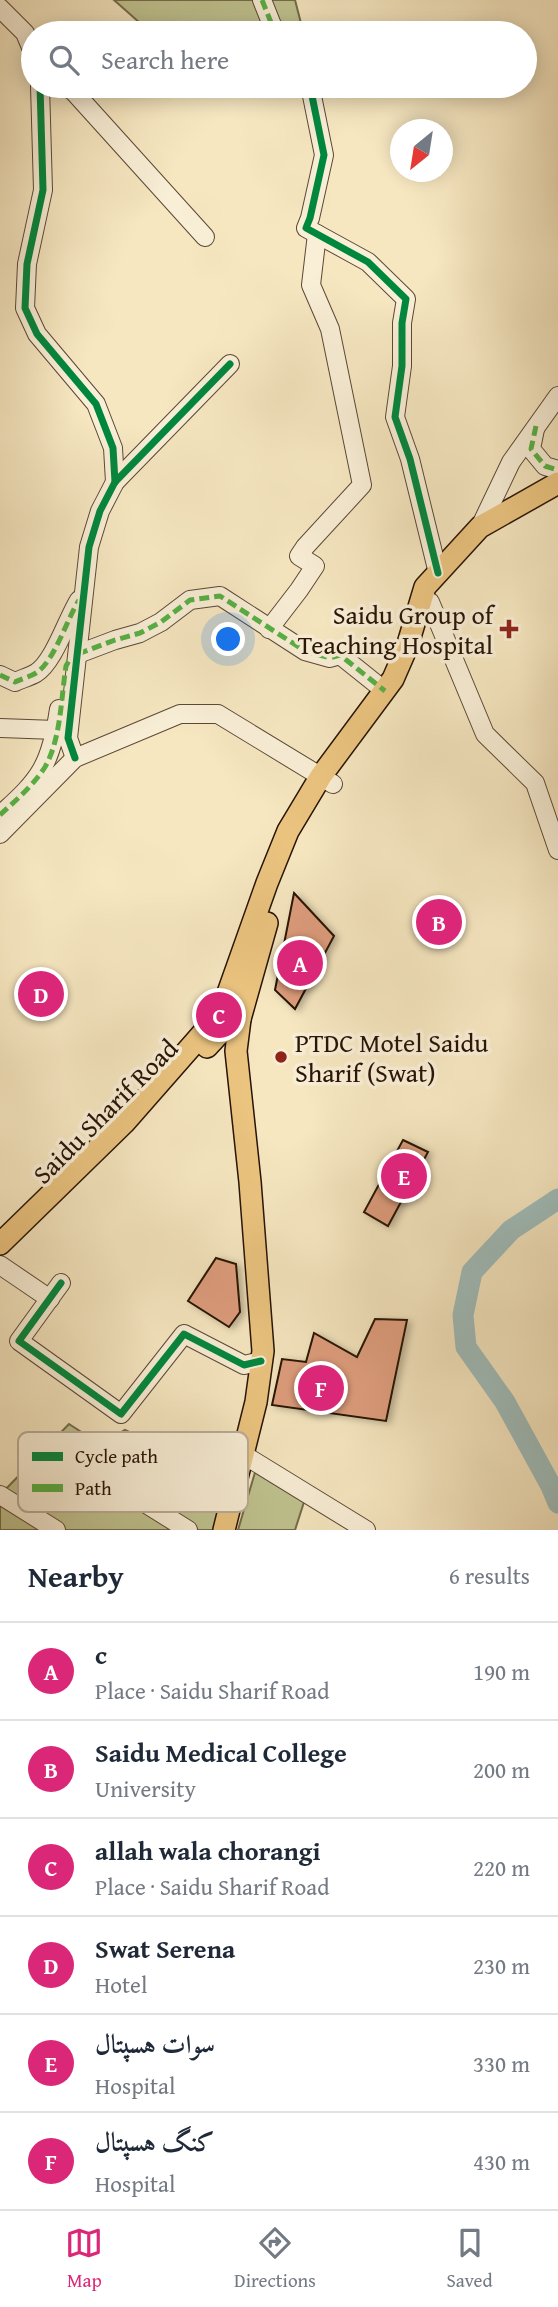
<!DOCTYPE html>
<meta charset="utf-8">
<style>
:root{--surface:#fff;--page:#f2f2f3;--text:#1f2937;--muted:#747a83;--line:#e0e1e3;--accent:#db2777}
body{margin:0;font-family:"Gentium Book Plus",Amiri,serif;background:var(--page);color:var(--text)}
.compass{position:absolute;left:390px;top:119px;width:63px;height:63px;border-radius:50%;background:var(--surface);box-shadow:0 4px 18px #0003;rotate:210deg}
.you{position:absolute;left:229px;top:640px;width:24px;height:24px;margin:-18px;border:5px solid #fff;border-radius:50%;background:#1a73e8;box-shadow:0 0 0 10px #1a73e833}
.badge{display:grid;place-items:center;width:46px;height:46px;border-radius:50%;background:var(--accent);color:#fff;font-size:23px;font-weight:700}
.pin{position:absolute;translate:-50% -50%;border:4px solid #fff;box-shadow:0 2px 7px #0006}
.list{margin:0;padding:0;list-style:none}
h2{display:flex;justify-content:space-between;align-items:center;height:91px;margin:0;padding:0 28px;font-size:30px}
h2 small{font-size:23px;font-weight:400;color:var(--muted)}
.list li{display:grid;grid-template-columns:46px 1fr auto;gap:21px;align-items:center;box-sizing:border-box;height:98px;padding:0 28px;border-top:2px solid var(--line)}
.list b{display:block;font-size:26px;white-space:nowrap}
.list p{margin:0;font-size:23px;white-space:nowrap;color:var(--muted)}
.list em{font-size:23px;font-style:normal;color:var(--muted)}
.icon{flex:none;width:38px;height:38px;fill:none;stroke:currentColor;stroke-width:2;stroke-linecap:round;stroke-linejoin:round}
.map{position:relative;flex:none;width:558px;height:1530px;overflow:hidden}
.search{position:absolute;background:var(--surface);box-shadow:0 4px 18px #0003;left:21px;right:21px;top:21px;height:77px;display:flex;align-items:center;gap:18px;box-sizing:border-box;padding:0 24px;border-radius:38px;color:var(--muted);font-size:26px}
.sheet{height:679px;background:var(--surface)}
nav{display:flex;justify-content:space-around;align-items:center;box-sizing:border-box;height:98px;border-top:2px solid var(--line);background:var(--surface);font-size:19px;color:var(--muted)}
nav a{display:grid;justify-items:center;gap:4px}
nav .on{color:var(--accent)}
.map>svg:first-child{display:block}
</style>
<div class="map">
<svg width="558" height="1530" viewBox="0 0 558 1530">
<defs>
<filter id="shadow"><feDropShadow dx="4" dy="2" stdDeviation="3.5" flood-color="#0004"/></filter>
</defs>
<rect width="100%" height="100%" fill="#f6e7c1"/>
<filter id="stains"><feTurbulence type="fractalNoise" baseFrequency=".00286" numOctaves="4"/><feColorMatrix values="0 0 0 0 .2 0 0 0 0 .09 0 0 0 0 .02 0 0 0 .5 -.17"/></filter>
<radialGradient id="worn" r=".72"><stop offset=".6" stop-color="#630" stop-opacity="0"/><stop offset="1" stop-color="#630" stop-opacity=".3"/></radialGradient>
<!-- green -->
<g fill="#c0c491" stroke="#746c4c" stroke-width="2">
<polygon points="114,0 295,0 303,31 303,33 160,33 141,24"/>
<polygon points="69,1424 100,1444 125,1430 228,1480 214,1530 0,1530 0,1495"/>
<polygon points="256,1469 305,1499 295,1530 238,1530"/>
</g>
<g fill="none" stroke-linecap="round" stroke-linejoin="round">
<!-- river -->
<polyline stroke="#a0bebc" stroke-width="21" points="558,1199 511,1230 472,1272 463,1315 466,1347 505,1402 551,1486 558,1503"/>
</g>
<!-- building -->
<g fill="#de9d7d" stroke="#271306" stroke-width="2" filter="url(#shadow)">
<polygon points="294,893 334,936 295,1009 275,990"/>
<polygon points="403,1140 428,1152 388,1226 364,1212"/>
<polygon points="216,1258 236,1264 240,1312 229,1327 188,1301"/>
<polygon points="375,1319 407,1320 386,1421 272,1405 282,1359 306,1362 314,1333 357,1357"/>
</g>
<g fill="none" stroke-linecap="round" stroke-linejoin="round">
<!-- minor casing -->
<g stroke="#5b4835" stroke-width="20">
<g id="minor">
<polyline points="262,0 272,25 279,33"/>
<polyline points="0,8 25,33 33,52"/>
<polyline points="40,86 43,190 27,264 25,308 37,334 96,404 113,448 115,482"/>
<polyline points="66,86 74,92 205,237"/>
<polyline points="310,86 324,155 310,218 306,228 368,262 406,299 402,323 402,366 395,417 410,459 438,573"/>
<polyline points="535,429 531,449 545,466 558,470"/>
<polyline points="480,527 511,462 558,396"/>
<polyline points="430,602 485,734 535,783 558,850"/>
<polyline points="269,629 299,590 315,566 299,556 305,547 362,485 330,329 311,285 317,234"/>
<polyline points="78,654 115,640 140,633 161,622 190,600 220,596 305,651 330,658 340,655 385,691"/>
<path d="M0,675l15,7c6,-3 14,-5 21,-9 18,-11 31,-54 43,-73"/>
<polyline points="0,728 56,730"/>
<polyline points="75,758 68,738 89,547 100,511 115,482 230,364"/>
<path d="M0,815c41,-36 51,-51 59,-106"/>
<polyline points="0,834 75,758 180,714 218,714 333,784"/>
<polyline points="0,1265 50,1299"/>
<polyline points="61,1283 19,1341 121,1414 184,1334 244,1365 261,1361"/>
<polyline points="244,1455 366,1530"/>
<polyline points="95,1472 188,1530"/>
<polyline points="0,1495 56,1530"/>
</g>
</g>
<!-- major casing -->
<g stroke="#271306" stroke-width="24">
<g id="major">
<polyline points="207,1047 218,1035 240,1019 267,923"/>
<polyline points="0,1244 124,1123 217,1017 223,1007 267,883 288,831 321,776 393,679 407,647 425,587 480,527 558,483"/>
<polyline points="224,1530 256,1402 263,1351 250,1182 236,1051 240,1019"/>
</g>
</g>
<!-- minor -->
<use href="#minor" stroke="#f9efd7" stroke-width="18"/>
<!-- major -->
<use href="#major" stroke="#ebc480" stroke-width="21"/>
<!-- quiet -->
<g stroke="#56b144" stroke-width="5" stroke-dasharray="10 5" stroke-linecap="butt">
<polyline points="262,0 272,25 279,33"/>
<polyline points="536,426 531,449 545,466 558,470"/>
<polyline points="78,654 115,640 140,633 161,622 190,600 220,596 305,651 330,658 340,655 385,691"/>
<path d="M0,675l15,7c6,-3 14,-5 21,-9 18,-11 31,-54 43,-73"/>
<path d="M0,815c16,-15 33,-29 45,-48 16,-28 16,-69 21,-101l4,-7"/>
</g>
<!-- cycleway casing -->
<g stroke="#f9efd7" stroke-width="11">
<g id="cycleway">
<polyline points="40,86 43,190 27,264 25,308 37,334 96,404 113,448 115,482"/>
<polyline points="310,86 324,155 310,218 306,228 368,262 406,299 402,323 402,366 395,417 410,459 438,573"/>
<polyline points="75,758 68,738 89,547 100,511 115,482 230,364"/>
<polyline points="61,1283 19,1341 121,1414 184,1334 244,1365 261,1361"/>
</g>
</g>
<!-- cycleway -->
<use href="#cycleway" stroke="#00873e" stroke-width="7"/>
</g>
<!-- markers -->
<g fill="#8f2418" stroke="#f9efd7" stroke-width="2.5">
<path d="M505.5 618.5h7v7h7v7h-7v7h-7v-7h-7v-7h7z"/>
<circle cx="281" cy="1057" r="7"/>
</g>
<g text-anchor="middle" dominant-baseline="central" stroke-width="7" stroke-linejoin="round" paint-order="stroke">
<!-- poi labels -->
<g font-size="26" fill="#271306" stroke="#f9efd7" text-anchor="end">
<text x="493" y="614">Saidu Group of<tspan x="493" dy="30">Teaching Hospital</tspan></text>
<text x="295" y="1042" text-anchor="start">PTDC Motel Saidu<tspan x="295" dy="30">Sharif (Swat)</tspan></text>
</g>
<!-- street labels -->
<g font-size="26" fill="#271306" stroke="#f9efd7">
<text transform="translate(105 1111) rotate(-45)">Saidu Sharif Road</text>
</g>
</g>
<!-- legend -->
<rect x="18" y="1432" width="230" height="80" rx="10" fill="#f9efd7" stroke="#baad98" stroke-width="2"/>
<rect x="32" y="1452" width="31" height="9" fill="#00873e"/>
<rect x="32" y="1484" width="31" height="8" fill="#56b144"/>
<g font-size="19" fill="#271306">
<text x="75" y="1463">Cycle path</text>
<text x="75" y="1495">Path</text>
</g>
<rect width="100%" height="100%" filter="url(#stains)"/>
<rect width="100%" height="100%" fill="url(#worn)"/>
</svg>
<svg class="compass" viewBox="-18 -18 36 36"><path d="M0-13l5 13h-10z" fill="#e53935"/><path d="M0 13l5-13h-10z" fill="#747a83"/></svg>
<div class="you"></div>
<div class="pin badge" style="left:300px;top:963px">A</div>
<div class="pin badge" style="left:439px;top:922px">B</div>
<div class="pin badge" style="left:219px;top:1015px">C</div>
<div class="pin badge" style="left:41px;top:994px">D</div>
<div class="pin badge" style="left:404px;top:1176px">E</div>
<div class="pin badge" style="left:321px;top:1388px">F</div>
<div class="search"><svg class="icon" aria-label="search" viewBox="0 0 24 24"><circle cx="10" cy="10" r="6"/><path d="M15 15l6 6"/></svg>Search here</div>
</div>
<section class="sheet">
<h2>Nearby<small>6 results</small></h2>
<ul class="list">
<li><span class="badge">A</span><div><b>c</b><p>Place · Saidu Sharif Road</p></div><em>190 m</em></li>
<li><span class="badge">B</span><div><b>Saidu Medical College</b><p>University</p></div><em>200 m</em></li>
<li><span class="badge">C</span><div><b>allah wala chorangi</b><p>Place · Saidu Sharif Road</p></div><em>220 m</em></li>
<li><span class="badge">D</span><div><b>Swat Serena</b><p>Hotel</p></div><em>230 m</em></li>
<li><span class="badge">E</span><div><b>سوات ہسپتال</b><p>Hospital</p></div><em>330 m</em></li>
<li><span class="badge">F</span><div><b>کنگ ہسپتال</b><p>Hospital</p></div><em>430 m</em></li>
</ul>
</section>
<nav>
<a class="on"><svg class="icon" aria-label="map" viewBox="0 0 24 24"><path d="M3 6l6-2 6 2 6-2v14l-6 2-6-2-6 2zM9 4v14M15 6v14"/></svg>Map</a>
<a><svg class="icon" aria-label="directions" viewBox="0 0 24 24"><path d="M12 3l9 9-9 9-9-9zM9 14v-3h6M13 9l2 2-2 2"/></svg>Directions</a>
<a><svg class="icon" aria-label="saved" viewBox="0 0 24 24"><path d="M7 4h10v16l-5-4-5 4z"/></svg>Saved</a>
</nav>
